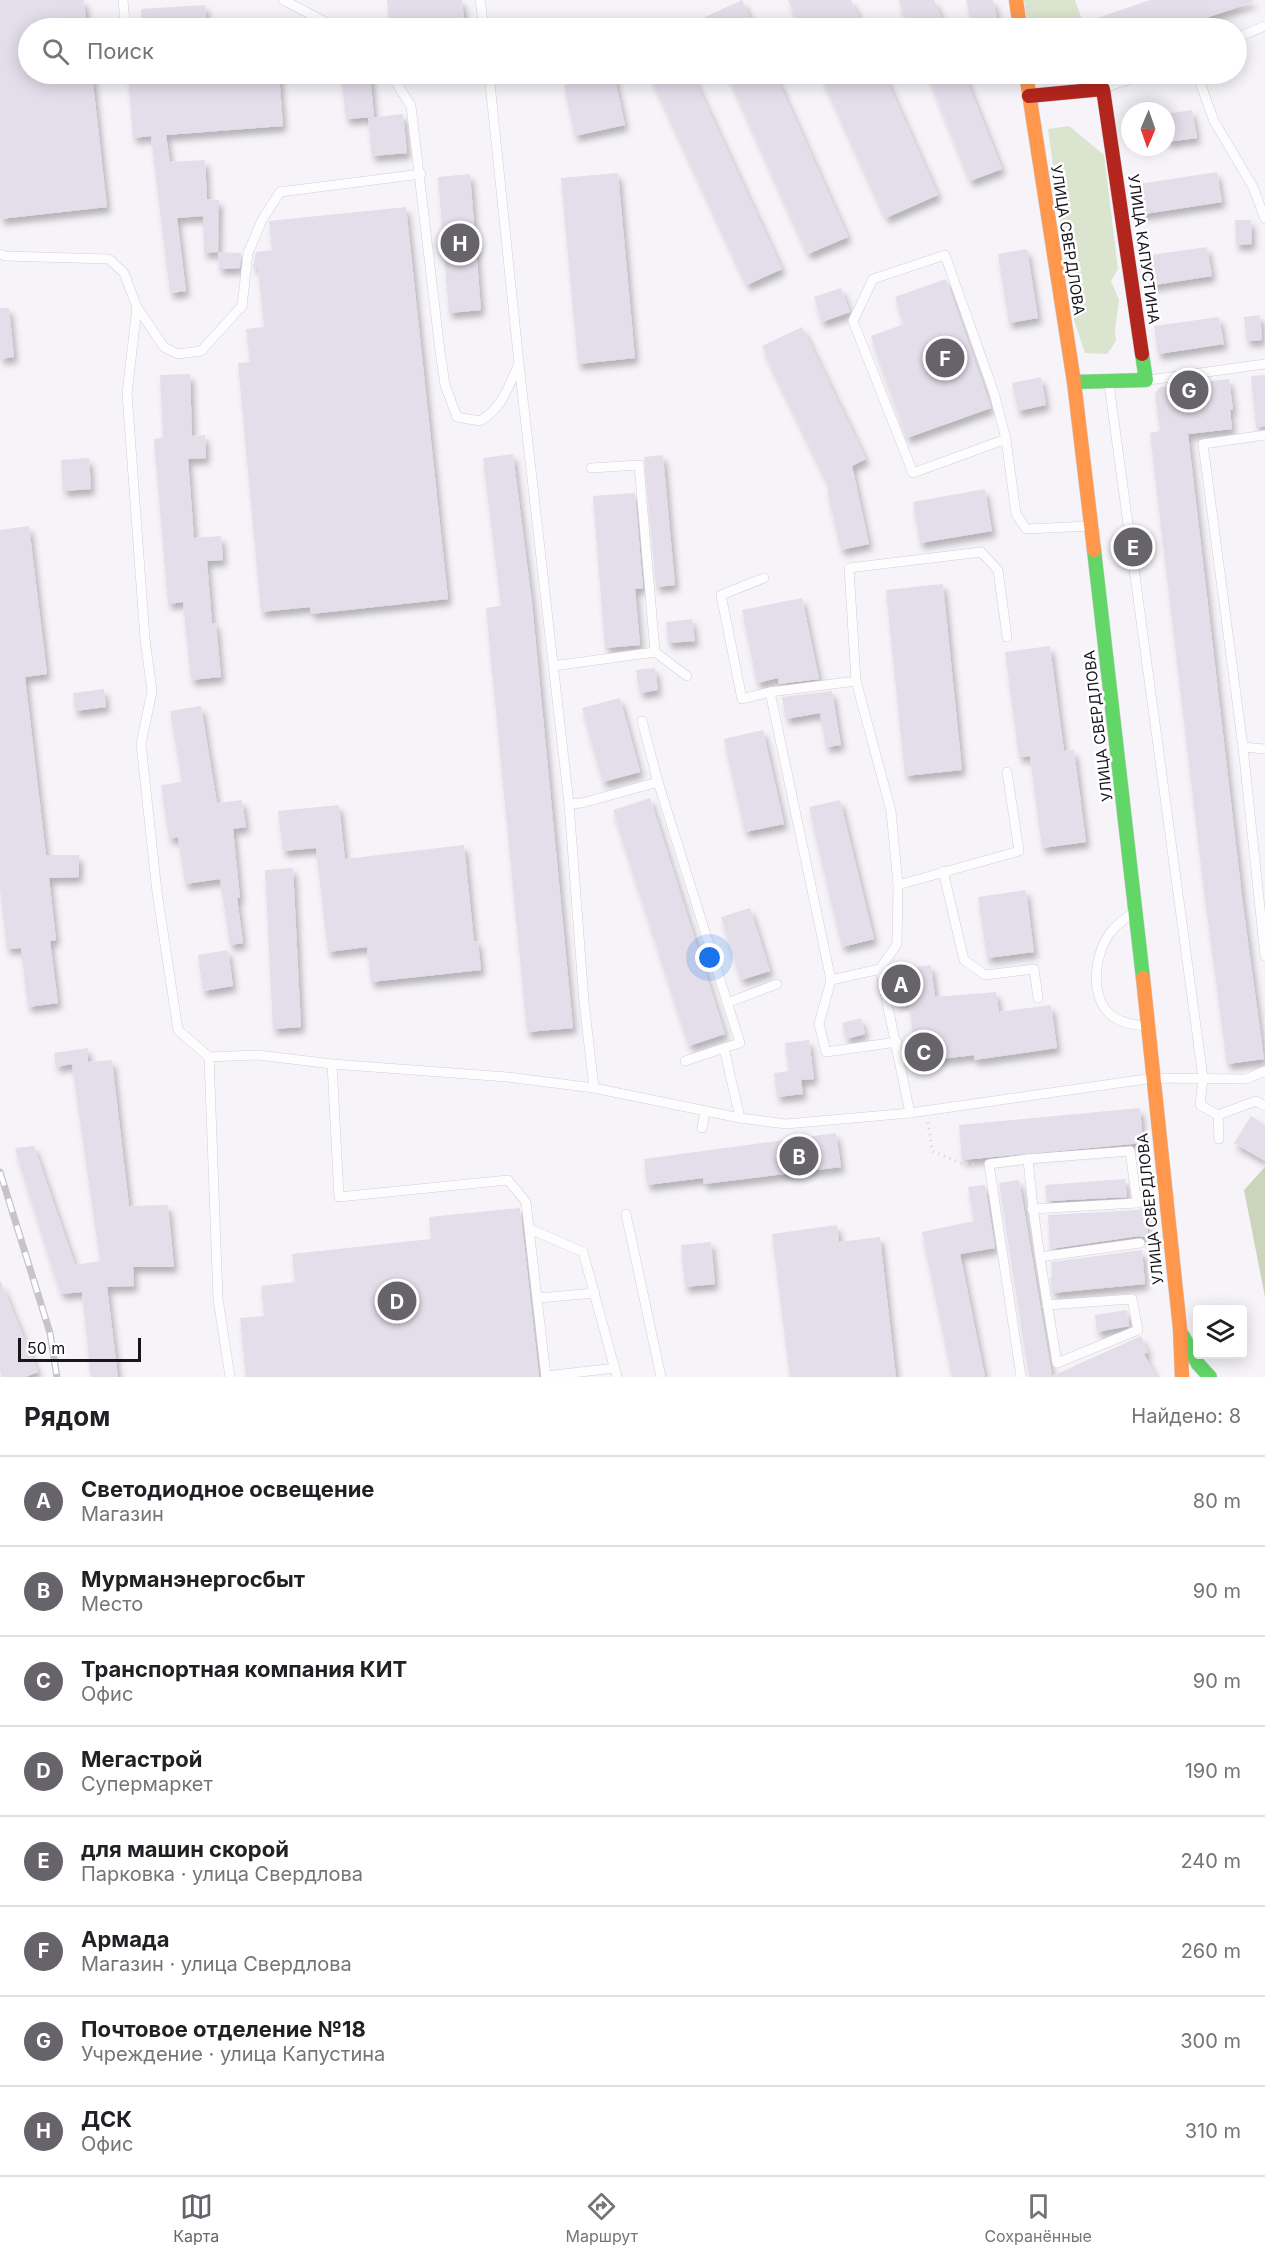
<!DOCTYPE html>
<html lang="ru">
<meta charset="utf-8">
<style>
:root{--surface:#fff;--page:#f6f6f6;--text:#202124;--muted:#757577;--line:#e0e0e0;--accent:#66636a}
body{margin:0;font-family:Inter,sans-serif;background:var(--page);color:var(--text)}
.controls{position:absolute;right:18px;bottom:18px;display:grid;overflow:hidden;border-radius:6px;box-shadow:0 3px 15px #0003}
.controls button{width:54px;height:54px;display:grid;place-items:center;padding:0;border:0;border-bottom:2px solid var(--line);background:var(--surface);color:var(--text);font:30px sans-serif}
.compass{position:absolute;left:1121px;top:102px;width:54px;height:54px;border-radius:50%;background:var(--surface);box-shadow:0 3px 15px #0003;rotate:182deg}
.scale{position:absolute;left:18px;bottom:15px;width:123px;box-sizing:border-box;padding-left:6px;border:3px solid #18151d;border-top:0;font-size:16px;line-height:21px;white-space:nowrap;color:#18151d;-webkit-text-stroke:4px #fff;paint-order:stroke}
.you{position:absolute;left:710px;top:958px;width:21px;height:21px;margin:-15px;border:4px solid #fff;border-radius:50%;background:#1a73e8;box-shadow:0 0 0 9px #1a73e833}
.badge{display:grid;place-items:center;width:39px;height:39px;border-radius:50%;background:var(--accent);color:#fff;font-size:20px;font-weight:700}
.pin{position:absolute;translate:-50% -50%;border:3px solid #fff;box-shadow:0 2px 6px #0006}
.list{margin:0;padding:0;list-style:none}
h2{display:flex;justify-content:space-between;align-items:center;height:78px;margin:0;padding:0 24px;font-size:26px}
h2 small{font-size:20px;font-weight:400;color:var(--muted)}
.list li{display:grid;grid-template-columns:39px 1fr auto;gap:18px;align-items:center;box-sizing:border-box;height:90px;padding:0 24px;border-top:2px solid var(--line)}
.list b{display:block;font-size:22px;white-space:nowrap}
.list p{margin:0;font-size:20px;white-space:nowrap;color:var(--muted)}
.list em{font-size:20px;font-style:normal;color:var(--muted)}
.icon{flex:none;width:33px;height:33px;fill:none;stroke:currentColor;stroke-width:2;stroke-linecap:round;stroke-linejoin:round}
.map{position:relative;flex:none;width:1265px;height:1377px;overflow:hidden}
.search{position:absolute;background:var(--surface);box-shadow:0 3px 15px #0003;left:18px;right:18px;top:18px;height:66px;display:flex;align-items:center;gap:15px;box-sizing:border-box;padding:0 21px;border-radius:33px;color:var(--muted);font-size:22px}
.sheet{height:798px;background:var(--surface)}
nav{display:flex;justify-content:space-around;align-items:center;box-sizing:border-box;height:84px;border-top:2px solid var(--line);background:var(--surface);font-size:16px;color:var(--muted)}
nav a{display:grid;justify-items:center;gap:3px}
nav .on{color:var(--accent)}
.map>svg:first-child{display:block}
</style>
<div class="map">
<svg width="1265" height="1377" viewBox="0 0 1265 1377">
<defs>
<filter id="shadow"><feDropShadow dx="3.5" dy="6" stdDeviation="3" flood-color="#0004"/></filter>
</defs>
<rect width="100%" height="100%" fill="#f6f4f9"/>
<!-- green -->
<g fill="#dae4ce">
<polygon points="1024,0 1075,0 1085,28 1028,28"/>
<polygon points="1069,126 1104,155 1118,269 1111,281 1119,300 1115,328 1116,341 1107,354 1085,353 1074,320 1048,129"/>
</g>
<!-- forest -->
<polygon fill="#cbd5bb" points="1265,1167 1265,1297 1244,1190"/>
<!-- building -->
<g fill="#e3deea" filter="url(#shadow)">
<polygon points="0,0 84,0 87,28 28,28 28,74 92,74 107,207 0,219"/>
<polygon points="387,0 462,0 465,28 390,28"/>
<polygon points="742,0 755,28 708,28 703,18"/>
<polygon points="788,0 851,0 864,28 801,28"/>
<polygon points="898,0 934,0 946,28 910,28"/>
<polygon points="966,0 993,0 999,28 973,28"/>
<polygon points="1150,0 1253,0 1253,2 1177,28 1074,28 1074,26"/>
<polygon points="205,5 207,28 142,28 141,9"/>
<polygon points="128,74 279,74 283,126 166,135 170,162 205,160 207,199 219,200 218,252 204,253 203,216 177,218 186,291 170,293 151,136 133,138"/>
<polygon points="341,74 370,74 374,117 346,119"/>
<polygon points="650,74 692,74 782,269 747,285"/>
<polygon points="728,74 775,74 848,237 808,254"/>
<polygon points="821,74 884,74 938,195 886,218"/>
<polygon points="928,74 964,74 1002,169 970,181"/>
<polygon points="614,75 625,125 575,136 564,85"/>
<polygon points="1192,110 1197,138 1166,142 1166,114"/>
<polygon points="403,114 407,153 372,156 368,118"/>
<polygon points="1217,172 1222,202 1138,215 1133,185"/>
<polygon points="618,173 635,358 578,364 561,178"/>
<polygon points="470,174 481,310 449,313 438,177"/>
<polygon points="406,207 448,599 311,614 310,607 261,612 238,363 250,362 246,329 264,327 258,267 253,268 255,255 256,252 272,250 269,221"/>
<polygon points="1235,220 1251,220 1252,244 1236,245"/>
<polygon points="1207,247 1212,276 1148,286 1144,256"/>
<polygon points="1027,249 1038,318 1009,323 998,254"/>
<polygon points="218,252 241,253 240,268 219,269"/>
<polygon points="946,279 991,408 907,438 871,336 904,324 895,297"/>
<polygon points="841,288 850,312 822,322 814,297"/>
<polygon points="0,308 9,308 14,357 0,359"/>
<polygon points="1260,315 1262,340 1247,341 1244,317"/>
<polygon points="1219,317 1224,344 1158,354 1154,326"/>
<polygon points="802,327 866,459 852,466 869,544 841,550 827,490 831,489 762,346"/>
<polygon points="190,374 192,436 205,435 206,458 188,459 194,538 221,536 223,560 207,561 212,623 216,623 221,677 191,680 183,602 168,604 154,439 163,438 160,375"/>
<polygon points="1265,375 1265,426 1256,427 1251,376"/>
<polygon points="1041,377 1046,405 1018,411 1012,383"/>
<polygon points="1229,379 1233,410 1230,410 1232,429 1188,434 1243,905 1264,1059 1227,1064 1204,891 1150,433 1160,431 1155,393 1160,387"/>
<polygon points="513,454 532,603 573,1028 527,1032 486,608 501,606 483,458"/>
<polygon points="663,455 675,585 656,587 644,457"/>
<polygon points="89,458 91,489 63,491 61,460"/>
<polygon points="985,489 992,531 920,543 913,502"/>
<polygon points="635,493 643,588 635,589 640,645 605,648 593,496"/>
<polygon points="29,526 47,674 25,677 46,855 79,855 79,877 49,878 56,940 50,941 58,1003 28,1007 21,948 7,949 0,890 0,530"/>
<polygon points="943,584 962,770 905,776 886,590"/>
<polygon points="802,598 819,679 779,684 778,678 757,683 742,610"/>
<polygon points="692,619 695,641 668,643 666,622"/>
<polygon points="1050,646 1064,751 1074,750 1086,842 1042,848 1030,756 1019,757 1005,652"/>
<polygon points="655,668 658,690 640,693 636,670"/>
<polygon points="104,689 106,707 75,711 73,693"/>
<polygon points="832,691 841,745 826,747 820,713 786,719 782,697"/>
<polygon points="620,698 640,772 603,782 582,708"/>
<polygon points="201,706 217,803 242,800 246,827 233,829 240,898 237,898 243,943 230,945 220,879 185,884 178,837 169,839 161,785 182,782 170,711"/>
<polygon points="763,730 784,824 745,832 724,739"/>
<polygon points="650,798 725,1034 689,1046 613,810"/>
<polygon points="840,800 874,939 842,947 809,807"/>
<polygon points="339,805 345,859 464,845 474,941 478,941 481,970 371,982 367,947 328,952 316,848 283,851 278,811"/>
<polygon points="293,868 301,1027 273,1029 265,870"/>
<polygon points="1026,890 1034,952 987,958 978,897"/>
<polygon points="750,908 770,971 741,980 721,917"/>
<polygon points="228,950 233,986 203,991 198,955"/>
<polygon points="931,965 935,997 996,992 999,1012 1051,1005 1057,1048 974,1060 974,1055 916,1062 909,1000 897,1002 893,970"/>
<polygon points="861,1018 865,1034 846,1039 842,1023"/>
<polygon points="809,1040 814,1079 801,1080 803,1094 777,1097 774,1073 789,1071 785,1043"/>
<polygon points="88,1048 88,1062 112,1060 129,1206 168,1205 174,1267 133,1267 134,1286 107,1287 118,1377 91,1377 82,1292 61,1294 15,1148 34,1146 75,1265 100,1261 72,1064 56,1067 54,1053"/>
<polygon points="1140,1108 1143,1143 962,1160 959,1125"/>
<polygon points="1251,1116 1265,1125 1265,1161 1234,1143"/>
<polygon points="836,1133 841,1167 704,1184 703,1178 647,1185 644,1159"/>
<polygon points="1125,1179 1127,1197 1047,1201 1045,1185"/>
<polygon points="1019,1180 1052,1376 1141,1336 1148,1352 1144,1354 1156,1377 1029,1377 999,1183"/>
<polygon points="983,1185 985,1185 995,1248 960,1254 985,1377 952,1377 922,1232 974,1221 968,1187"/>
<polygon points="1145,1207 1148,1238 1139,1236 1050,1249 1048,1215 1137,1210"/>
<polygon points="520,1208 539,1377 246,1377 240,1318 264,1316 261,1286 295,1282 292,1254 431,1239 429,1217"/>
<polygon points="837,1225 839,1242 880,1237 896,1377 790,1377 772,1234"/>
<polygon points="711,1242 715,1284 685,1287 681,1245"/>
<polygon points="1142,1250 1145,1284 1052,1293 1050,1277 1052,1277 1051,1262"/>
<polygon points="0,1280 38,1372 25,1377 3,1377 0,1370"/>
<polygon points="1127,1310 1129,1326 1097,1332 1095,1315"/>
</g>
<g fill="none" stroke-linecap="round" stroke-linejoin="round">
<!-- lane casing -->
<g stroke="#d2cfd6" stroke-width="10">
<g id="lane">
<polyline points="123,0 125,22"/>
<polyline points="283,0 337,28"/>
<polyline points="480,0 484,28"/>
<polyline points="1236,38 1265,26"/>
<path d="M391,74l20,32 29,245 5,34 12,32 23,4c23,-14 27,-32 38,-55"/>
<polyline points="489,74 519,364 569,804 584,1002 594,1088"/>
<polyline points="1197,74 1214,121 1253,187 1265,219"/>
<polyline points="1106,87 1146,74"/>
<polyline points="0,254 5,256 109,259 124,273 137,307 127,393 145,639 152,691 141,744 157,892 178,1030 209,1057 258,1055 332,1064 507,1077 594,1088 740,1118 786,1124 910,1113 1153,1078 1246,1079 1265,1071"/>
<polyline points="137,307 164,347 178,354 201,351 242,306 248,253 262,220 280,192 421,174"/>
<polyline points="1149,380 1265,364"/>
<polyline points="1109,384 1203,1078 1200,1105 1218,1115 1256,1101 1265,1106"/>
<polyline points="1265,435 1203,444 1243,747 1265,956"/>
<polyline points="1006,439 913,473 853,321 873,279 945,255 994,393 1006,439 1016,514 1026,529 1090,526"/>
<polyline points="591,468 639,465 655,652"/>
<polyline points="764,578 721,595 742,699 770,692"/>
<polyline points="553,666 655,652 687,676"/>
<polyline points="856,681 891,811 898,885 897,944 880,969"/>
<polyline points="642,721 658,782 740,1043 724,1048"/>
<polyline points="1243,747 1265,749"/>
<polyline points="569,804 582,803 658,782"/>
<polyline points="943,871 964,960 985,975 1034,969 1038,998"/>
<polyline points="898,885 1019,851 1007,772"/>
<path d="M1132,913c-7,6 -15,11 -21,19 -18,22 -23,72 6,87 9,5 18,6 27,7"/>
<polyline points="831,980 819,1024 826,1052 897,1042"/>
<polyline points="727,1003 777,984"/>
<polyline points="209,1057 218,1299 230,1377"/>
<polyline points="685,1061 724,1048 740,1118"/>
<polyline points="332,1064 339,1197 508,1180 526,1202 546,1377"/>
<polyline points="910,1113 880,969 831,980 770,692 856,681 849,568 981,552 998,570 1007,637"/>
<polyline points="1218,1115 1219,1139"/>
<polyline points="702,1128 705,1112"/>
<polyline points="1032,1209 1137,1203 1155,1194 1163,1193"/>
<polyline points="626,1214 661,1377"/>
<polyline points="530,1229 583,1252 617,1377"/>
<polyline points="1040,1257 1140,1243"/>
<polyline points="538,1298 595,1293"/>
<path d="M1047,1305l85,-6 6,31 -81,33c-11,-68 -23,-135 -29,-204l102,-8 7,52"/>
<polyline points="546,1376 615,1368"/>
<polyline points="1021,1377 989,1164 1028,1159"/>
</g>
</g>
<!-- fast casing -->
<g stroke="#d2cfd6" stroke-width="15">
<g id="fast">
<polyline points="1074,382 1146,380 1142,354"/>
<polyline points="1094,550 1143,978"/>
<polyline points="1183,1336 1198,1364 1210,1377"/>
</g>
</g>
<!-- slow casing -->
<g stroke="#d2cfd6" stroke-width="15">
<g id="slow">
<polyline points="1016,0 1020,28"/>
<polyline points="1026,74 1074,382 1094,550"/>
<polyline points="1143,978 1180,1329 1182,1377"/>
</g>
</g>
<!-- jam casing -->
<g stroke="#d2cfd6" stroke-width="15">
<polyline id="jam" points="1029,96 1103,89 1142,354"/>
</g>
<!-- path -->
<polyline stroke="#dcdbdd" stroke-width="3" stroke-dasharray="1.5 4.5" stroke-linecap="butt" points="928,1122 932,1151 961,1163 979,1164"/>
<!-- lane -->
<use href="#lane" stroke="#fefdfe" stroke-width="9"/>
<!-- fast -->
<use href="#fast" stroke="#63d668" stroke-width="14"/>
<!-- slow -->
<use href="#slow" stroke="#ff974d" stroke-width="14"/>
<!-- jam -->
<use href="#jam" stroke="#b3261e" stroke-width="14"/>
<!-- rail casing -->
<g stroke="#c6c4c7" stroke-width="7">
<polyline id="rail" points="0,1172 50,1333 57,1377"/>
</g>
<!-- rail -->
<use href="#rail" stroke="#fff" stroke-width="4.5" stroke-dasharray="14" stroke-linecap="butt"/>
</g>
<g text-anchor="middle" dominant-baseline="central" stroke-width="5" stroke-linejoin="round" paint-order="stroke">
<!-- street labels -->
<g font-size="15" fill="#18151d" stroke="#fff">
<text transform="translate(1068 240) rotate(81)">УЛИЦА СВЕРДЛОВА</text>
<text transform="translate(1144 249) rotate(82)">УЛИЦА КАПУСТИНА</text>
<text transform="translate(1098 726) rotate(-97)">УЛИЦА СВЕРДЛОВА</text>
<text transform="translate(1150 1209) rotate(-96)">УЛИЦА СВЕРДЛОВА</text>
</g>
</g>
</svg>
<div class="controls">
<button><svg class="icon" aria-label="layers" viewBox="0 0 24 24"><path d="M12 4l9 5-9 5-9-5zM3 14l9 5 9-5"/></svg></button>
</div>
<svg class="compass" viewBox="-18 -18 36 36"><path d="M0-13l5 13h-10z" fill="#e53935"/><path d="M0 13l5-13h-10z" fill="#757577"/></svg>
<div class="scale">50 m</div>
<div class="you"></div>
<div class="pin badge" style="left:901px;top:984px">A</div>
<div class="pin badge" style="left:799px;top:1156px">B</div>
<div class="pin badge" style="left:924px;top:1052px">C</div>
<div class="pin badge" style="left:397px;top:1301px">D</div>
<div class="pin badge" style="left:1133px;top:547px">E</div>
<div class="pin badge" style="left:945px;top:358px">F</div>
<div class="pin badge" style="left:1189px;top:390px">G</div>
<div class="pin badge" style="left:460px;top:243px">H</div>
<div class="search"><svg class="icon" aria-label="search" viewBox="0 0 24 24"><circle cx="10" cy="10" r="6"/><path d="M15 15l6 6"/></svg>Поиск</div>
</div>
<section class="sheet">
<h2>Рядом<small>Найдено: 8</small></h2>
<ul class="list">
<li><span class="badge">A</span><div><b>Светодиодное освещение</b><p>Магазин</p></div><em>80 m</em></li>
<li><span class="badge">B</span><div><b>Мурманэнергосбыт</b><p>Место</p></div><em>90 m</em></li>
<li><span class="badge">C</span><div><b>Транспортная компания КИТ</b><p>Офис</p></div><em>90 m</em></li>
<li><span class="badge">D</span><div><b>Мегастрой</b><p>Супермаркет</p></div><em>190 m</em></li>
<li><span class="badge">E</span><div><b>для машин скорой</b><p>Парковка · улица Свердлова</p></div><em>240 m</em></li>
<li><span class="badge">F</span><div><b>Армада</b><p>Магазин · улица Свердлова</p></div><em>260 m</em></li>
<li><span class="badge">G</span><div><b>Почтовое отделение №18</b><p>Учреждение · улица Капустина</p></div><em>300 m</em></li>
<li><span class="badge">H</span><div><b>ДСК</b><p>Офис</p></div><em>310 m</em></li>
</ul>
</section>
<nav>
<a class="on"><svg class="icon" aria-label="map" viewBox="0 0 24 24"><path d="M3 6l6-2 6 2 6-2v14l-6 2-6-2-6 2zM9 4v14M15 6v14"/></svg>Карта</a>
<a><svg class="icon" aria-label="directions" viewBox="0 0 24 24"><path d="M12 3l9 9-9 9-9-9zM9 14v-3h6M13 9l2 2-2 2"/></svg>Маршрут</a>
<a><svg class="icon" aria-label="saved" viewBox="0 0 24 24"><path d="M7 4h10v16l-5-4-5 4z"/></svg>Сохранённые</a>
</nav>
